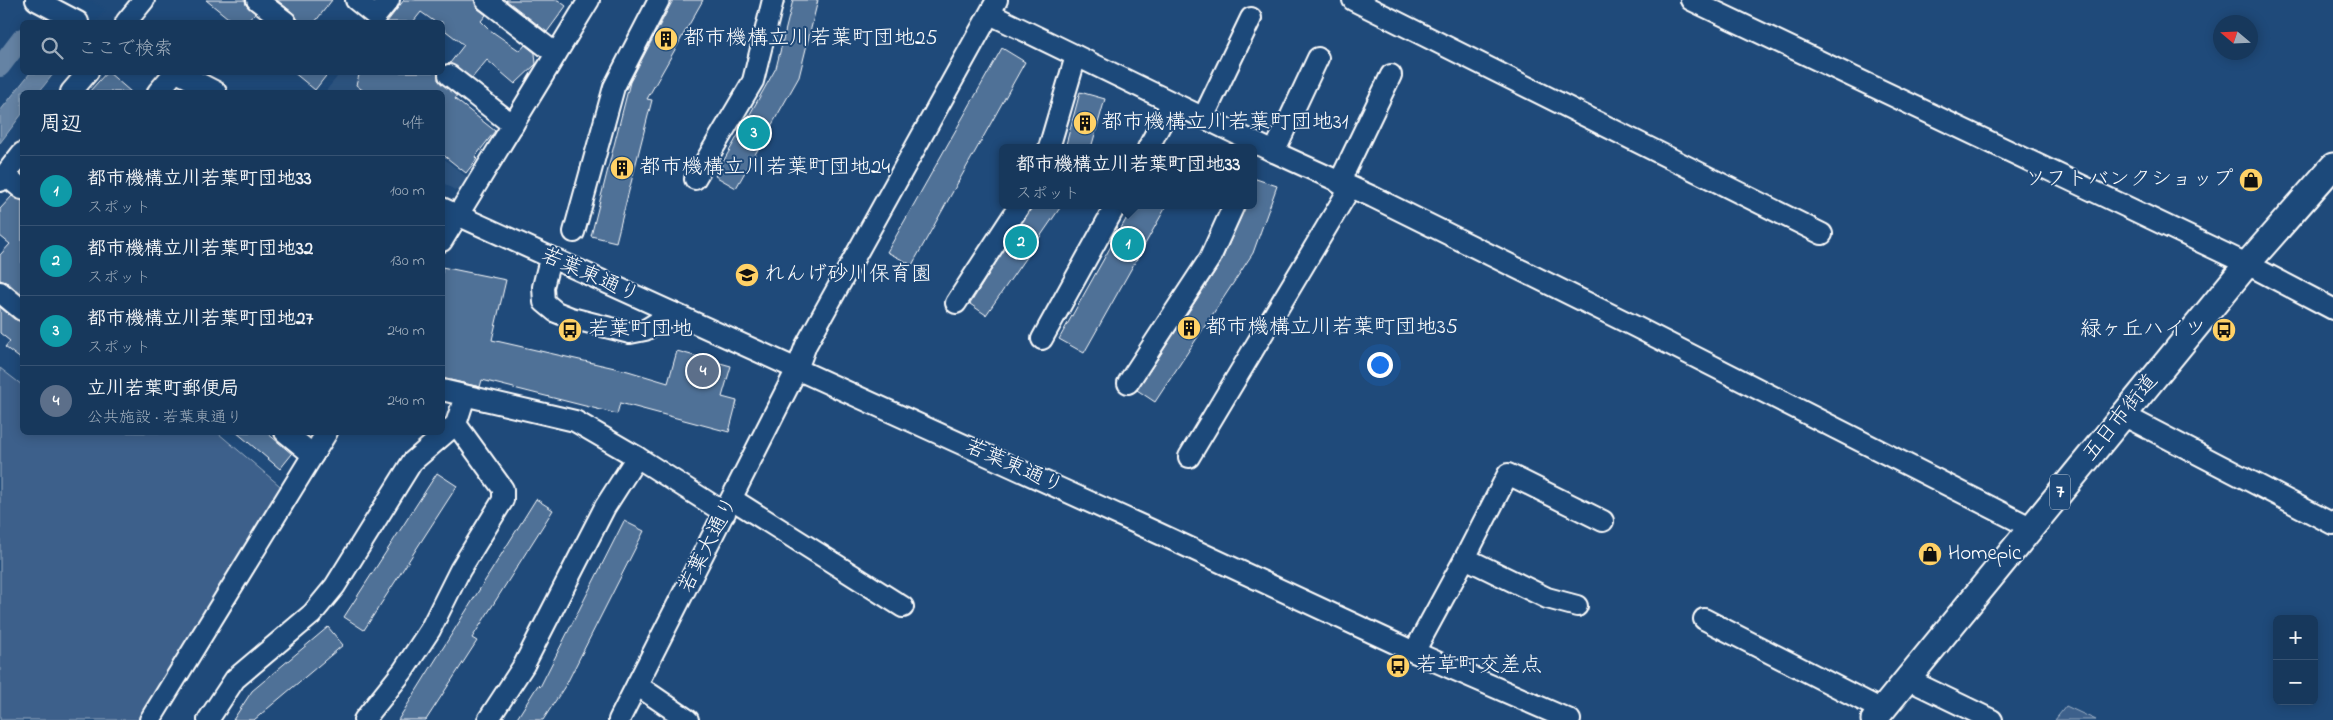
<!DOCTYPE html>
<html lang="ja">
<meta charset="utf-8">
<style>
:root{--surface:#17385c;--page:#244365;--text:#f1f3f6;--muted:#9eacbb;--line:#365272;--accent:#90b9f0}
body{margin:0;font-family:"Indie Flower","Klee One",sans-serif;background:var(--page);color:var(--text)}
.controls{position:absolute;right:15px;bottom:15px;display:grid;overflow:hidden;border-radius:8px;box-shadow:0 2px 12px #0003}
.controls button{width:45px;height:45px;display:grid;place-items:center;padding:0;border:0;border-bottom:1px solid var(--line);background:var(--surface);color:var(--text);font:25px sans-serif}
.compass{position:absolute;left:2213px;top:15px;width:45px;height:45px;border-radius:50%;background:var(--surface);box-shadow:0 2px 12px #0003;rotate:289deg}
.you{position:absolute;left:1379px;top:364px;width:18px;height:18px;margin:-12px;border:4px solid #fff;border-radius:50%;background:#1a73e8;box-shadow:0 0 0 8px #1a73e833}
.badge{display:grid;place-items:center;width:32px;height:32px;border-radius:50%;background:var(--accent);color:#fff;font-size:16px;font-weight:700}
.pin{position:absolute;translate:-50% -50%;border:2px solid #fff;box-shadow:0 1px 5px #0006}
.popup{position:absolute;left:999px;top:144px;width:258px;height:65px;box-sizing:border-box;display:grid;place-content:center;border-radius:8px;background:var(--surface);filter:drop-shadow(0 1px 4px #0005);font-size:16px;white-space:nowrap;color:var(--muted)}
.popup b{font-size:19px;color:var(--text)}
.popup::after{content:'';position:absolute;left:50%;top:100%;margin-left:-10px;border:10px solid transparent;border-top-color:var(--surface)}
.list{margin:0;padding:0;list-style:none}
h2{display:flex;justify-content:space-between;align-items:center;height:65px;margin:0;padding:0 20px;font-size:21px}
h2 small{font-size:16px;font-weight:400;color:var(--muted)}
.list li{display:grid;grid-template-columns:32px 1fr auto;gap:15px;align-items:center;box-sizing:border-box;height:70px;padding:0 20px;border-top:1px solid var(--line)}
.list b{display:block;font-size:19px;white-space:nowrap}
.list p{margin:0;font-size:16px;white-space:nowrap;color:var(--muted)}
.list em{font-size:16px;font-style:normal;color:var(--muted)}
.icon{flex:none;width:28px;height:28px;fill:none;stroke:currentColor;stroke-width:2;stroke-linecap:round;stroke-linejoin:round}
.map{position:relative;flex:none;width:2333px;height:720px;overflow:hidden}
.search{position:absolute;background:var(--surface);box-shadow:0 2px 12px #0003;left:20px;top:20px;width:425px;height:55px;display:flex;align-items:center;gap:12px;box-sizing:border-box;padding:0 18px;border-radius:8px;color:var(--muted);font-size:19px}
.panel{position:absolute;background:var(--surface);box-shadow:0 2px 12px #0003;left:20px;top:90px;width:425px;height:345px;border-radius:8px}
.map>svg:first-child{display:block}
</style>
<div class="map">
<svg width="2333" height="720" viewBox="0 0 2333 720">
<rect width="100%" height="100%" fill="#1f4a7a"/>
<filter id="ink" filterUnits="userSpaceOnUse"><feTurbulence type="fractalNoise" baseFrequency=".02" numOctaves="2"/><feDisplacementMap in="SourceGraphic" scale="10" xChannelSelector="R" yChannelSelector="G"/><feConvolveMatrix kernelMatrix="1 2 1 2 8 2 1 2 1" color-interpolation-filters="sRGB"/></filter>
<g filter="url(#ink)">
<!-- built -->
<g fill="#2e5683">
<polygon points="341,72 392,73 416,92 325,92"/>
<polygon points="442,157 469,179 462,190 455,190 443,183"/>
</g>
<!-- green -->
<g fill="#3c618b" stroke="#9eb0c5">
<polygon points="0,368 22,385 22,432 218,433 286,491 145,720 0,720"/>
<polygon points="2066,706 2096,720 2055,720"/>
</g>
<!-- water -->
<polygon fill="#6583a4" stroke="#a3b5c8" points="30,73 54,73 39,92 22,92 22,114 0,143 0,111"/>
<!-- pier -->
<polygon fill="#1f4a7a" points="83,0 89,0 106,9 96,22 66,22"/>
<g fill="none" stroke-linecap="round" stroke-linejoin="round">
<!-- canal -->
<polyline stroke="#6583a4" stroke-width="20" points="0,67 22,38"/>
</g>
<!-- building -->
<g fill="#507197" stroke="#fff">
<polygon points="206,0 245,0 246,5 255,13 247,22 233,22"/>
<polygon points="277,0 332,0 315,22 300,22 293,13"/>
<polygon points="404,0 474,0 478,9 486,15 481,21 490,30 520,51 525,45 535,53 536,64 515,84 487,60 472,78 450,63 464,45 442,28 442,22 435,22 421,12 413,22 387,22"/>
<polygon points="506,0 558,0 566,6 547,32"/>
<polygon points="673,0 703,0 647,99 652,100 616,242 591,236 630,82"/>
<polygon points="793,0 818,0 799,77 736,188 715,176 776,68"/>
<polygon points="1002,48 1025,62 912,265 887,252"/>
<polygon points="107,72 108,72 131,92 89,92"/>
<polygon points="293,72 329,72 315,90"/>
<polygon points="360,72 438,72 438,80 457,96 455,99 495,131 475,157 477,159 466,173 442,154 442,92 365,92 356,85"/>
<polygon points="1080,92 1105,99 1091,148 1065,148"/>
<polygon points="1253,178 1277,186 1253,253 1155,402 1137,390 1220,264 1246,205 1253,205"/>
<polygon points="12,196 22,201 22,295 8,283 0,280 0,255 10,244 0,236 0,209"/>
<polygon points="1032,205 1062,205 986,315 970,304"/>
<polygon points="1134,205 1167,205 1084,353 1059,339"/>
<polygon points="442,267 506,280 492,340 628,371 668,383 677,351 731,366 722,397 737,401 729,432 620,403 617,414 482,380 480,387 442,378"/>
<polygon points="0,307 14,319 22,322 22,360 5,347 10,341 0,333"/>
<polygon points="236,432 266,432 292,454 280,469"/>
<polygon points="437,473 457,486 364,630 344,617"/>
<polygon points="536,499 553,510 472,638 477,641 426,720 398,720"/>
<polygon points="624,521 644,531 567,683 543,720 516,720 538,685 540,687"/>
<polygon points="328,627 343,645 254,720 233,720 252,691"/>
</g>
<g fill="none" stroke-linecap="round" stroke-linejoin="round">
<!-- minor casing -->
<g stroke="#fff" stroke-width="24">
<g id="minor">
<polyline points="36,0 78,22"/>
<polyline points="257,0 286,22"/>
<polyline points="356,0 376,16 389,0"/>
<polyline points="486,0 556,54"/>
<polyline points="1353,0 1822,234"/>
<polyline points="1691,0 2247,264 2333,309"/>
<polyline points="990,14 1274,152 1373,197 1634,326 2032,528"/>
<polyline points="126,22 144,0"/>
<polyline points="177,72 216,92"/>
<polyline points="449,75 513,125"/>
<polyline points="71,92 88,72"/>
<polyline points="158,92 175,72"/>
<polyline points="1203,118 1251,18"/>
<polyline points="1049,148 1076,56"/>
<polyline points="1148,148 1172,103"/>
<polyline points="1274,152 1318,58"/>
<polyline points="5,175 22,189"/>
<polyline points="695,179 753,81 773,0"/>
<polyline points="0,181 22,153"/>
<polyline points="1339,183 1391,75"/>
<polyline points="442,208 1147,528 1414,652 1570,720"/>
<polyline points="574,232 614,87 659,0"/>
<polyline points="442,241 589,0"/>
<polyline points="550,259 543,287 544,302 556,312 571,318 630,333 645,330 673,313"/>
<polyline points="0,292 22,310"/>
<polyline points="956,303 1020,205"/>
<polyline points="1042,339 1116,205"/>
<polyline points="1128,383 1210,258 1234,205"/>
<polyline points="442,390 575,421 637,457 725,513"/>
<polyline points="2123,415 2333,524"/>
<polyline points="285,432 313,455"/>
<polyline points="1189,457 1350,188"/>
<polyline points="732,499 903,607"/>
<polyline points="1465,558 1547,598 1577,606"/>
<polyline points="1704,619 1882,710"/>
<polyline points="1414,652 1465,558 1508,474 1603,521"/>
<polyline points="1907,679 1992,720"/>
<polyline points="637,685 688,720"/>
<polyline points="150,720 327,432"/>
<polyline points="208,720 235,679 312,614 335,586 412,462 456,424 465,396"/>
<polyline points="364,720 403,671 430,630 460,570 503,500 503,489 456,424"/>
<polyline points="488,720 524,665 605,507 637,457"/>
<polyline points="619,720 797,369 806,345 997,0"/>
</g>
</g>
<!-- major casing -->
<g stroke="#fff" stroke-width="29">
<polyline id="major" points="1874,720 2247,264 2333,166"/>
</g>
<!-- minor -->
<use href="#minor" stroke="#1f4a7a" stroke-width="20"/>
<!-- major -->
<use href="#major" stroke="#1f4a7a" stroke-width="25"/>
</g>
</g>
<!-- icons -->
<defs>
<g id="building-disc" transform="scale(1.25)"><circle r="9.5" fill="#ffd166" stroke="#1f4a7a"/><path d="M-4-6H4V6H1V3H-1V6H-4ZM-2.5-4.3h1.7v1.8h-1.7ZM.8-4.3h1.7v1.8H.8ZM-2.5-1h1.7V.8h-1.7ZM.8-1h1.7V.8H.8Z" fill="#111"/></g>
<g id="shop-disc" transform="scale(1.25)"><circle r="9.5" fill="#ffd166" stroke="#1f4a7a"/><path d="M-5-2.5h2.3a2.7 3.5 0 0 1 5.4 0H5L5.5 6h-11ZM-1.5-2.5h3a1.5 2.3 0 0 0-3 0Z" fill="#111"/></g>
<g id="school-disc" transform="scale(1.25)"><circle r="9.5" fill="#ffd166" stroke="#1f4a7a"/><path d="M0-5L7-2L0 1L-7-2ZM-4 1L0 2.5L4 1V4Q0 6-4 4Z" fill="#111"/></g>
<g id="bus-disc" transform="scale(1.25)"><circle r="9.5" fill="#ffd166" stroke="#1f4a7a"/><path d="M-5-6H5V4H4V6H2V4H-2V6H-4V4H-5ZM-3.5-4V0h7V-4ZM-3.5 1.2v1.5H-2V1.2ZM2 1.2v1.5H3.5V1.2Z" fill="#111"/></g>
</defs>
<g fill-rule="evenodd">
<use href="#building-disc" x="666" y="39"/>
<use href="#building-disc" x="1085" y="123"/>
<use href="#building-disc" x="622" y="168"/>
<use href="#shop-disc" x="2251" y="180"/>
<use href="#school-disc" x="747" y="275"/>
<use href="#building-disc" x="1189" y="328"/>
<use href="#bus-disc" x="570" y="330"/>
<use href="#bus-disc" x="2224" y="330"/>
<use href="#shop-disc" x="1930" y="554"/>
<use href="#bus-disc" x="1398" y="666"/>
</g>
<g text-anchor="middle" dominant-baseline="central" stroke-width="4" stroke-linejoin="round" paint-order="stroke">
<!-- shield labels -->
<rect fill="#1f4a7a" stroke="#bcc9d7" stroke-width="1" x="2050" y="474.5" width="20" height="35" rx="4"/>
<g font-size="20" font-weight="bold" fill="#fff">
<text x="2060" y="492">7</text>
</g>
<!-- poi labels -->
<g font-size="21" fill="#fff" stroke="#1f4a7a" text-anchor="start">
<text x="684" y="39">都市機構立川若葉町団地25</text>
<text x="1102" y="123">都市機構立川若葉町団地31</text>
<text x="640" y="168">都市機構立川若葉町団地24</text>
<text x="2234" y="180" text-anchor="end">ソフトバンクショップ</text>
<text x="764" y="275">れんげ砂川保育園</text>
<text x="1206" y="328">都市機構立川若葉町団地35</text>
<text x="588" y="330">若葉町団地</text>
<text x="2206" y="330" text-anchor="end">緑ヶ丘ハイツ</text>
<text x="1948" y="554">Homepic</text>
<text x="1416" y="666">若草町交差点</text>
</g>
<!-- street labels -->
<g font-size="21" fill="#fff" stroke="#1f4a7a">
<text transform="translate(590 276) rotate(24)">若葉東通り</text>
<text transform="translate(2121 418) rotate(-51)">五日市街道</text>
<text transform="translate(1014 467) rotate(24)">若葉東通り</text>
<text transform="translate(709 545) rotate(-63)">若葉大通り</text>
</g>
</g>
</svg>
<div class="controls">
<button>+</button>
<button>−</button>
</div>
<svg class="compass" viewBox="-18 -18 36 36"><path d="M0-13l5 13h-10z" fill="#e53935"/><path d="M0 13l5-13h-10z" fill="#9eacbb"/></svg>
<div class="you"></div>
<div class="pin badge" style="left:1128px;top:244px;background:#0f9aa8">1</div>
<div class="popup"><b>都市機構立川若葉町団地33</b>スポット</div>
<div class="pin badge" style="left:1021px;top:242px;background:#0f9aa8">2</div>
<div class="pin badge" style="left:754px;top:133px;background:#0f9aa8">3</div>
<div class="pin badge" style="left:703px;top:371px;background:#5c6f8a">4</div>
<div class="search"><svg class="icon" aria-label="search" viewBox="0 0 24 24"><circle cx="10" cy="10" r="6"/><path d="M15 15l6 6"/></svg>ここで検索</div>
<section class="panel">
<h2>周辺<small>4件</small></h2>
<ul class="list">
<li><span class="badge" style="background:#0f9aa8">1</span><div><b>都市機構立川若葉町団地33</b><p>スポット</p></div><em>100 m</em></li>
<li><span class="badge" style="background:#0f9aa8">2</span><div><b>都市機構立川若葉町団地32</b><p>スポット</p></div><em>130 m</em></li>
<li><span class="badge" style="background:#0f9aa8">3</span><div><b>都市機構立川若葉町団地27</b><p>スポット</p></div><em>240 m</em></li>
<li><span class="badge" style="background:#5c6f8a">4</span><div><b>立川若葉町郵便局</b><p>公共施設 · 若葉東通り</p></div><em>240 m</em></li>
</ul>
</section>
</div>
